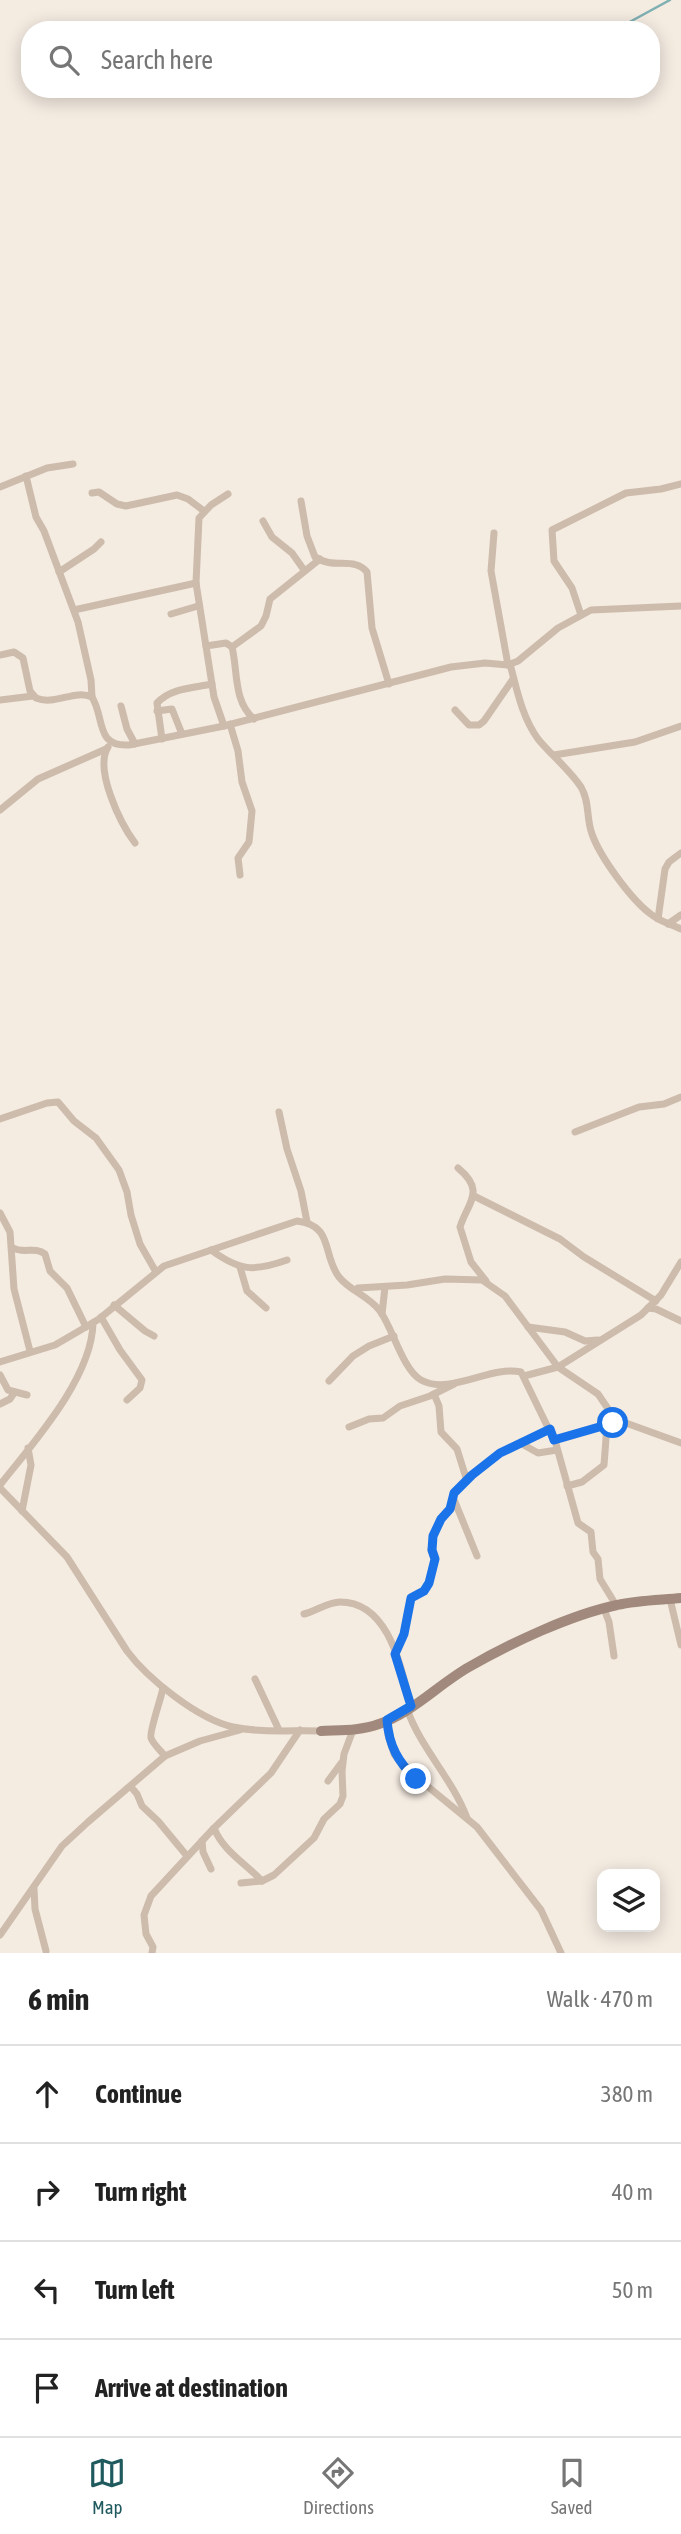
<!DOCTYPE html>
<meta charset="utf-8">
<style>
:root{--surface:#fff;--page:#f6f6f6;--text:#222;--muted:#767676;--line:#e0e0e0;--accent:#1f5a5e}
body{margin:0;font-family:"Asap Condensed",sans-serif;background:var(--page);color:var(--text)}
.controls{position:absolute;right:21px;bottom:21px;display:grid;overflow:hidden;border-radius:14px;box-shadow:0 4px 18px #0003}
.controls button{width:63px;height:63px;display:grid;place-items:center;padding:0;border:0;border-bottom:2px solid var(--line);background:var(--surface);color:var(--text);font:35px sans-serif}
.stop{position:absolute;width:21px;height:21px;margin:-16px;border:5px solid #1a73e8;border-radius:50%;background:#fff}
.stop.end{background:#1a73e8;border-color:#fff;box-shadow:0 2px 7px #0008}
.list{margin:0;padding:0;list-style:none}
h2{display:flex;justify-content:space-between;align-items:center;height:91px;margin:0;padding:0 28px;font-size:30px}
h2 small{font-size:23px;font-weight:400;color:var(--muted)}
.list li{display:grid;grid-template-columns:46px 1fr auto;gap:21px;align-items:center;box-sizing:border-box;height:98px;padding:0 28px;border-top:2px solid var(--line)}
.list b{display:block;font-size:26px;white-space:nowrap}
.list em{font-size:23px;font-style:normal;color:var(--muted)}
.icon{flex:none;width:38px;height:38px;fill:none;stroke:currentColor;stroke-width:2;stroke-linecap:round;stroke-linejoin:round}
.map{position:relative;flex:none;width:681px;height:1953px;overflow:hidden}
.search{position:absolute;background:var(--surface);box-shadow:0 4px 18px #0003;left:21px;right:21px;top:21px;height:77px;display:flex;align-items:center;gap:18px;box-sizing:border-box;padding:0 24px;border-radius:28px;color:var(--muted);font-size:26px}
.sheet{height:483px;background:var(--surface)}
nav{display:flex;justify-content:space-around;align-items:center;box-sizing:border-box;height:98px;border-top:2px solid var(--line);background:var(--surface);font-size:19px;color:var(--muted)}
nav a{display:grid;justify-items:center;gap:4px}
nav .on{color:var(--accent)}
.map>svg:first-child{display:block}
</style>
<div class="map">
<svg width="681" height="1953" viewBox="0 0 681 1953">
<rect width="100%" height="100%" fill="#f4ebe1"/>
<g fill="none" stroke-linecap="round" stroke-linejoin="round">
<!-- stream -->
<polyline stroke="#7fb0b2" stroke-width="2.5" points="615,30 670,0"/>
<!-- street -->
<g stroke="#cdbbac" stroke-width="7">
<polyline points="26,476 36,517 44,531 78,622 91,680 92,697"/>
<polyline points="0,487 47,468 73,464"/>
<polyline points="92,493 99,492 117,504 126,506 177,495 188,499 204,511"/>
<path d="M301,501l6,35 8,21c19,13 39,-1 52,15l5,56 17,56"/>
<polyline points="263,521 272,537 292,553 304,570"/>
<polyline points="494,533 491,571 508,665"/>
<polyline points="59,572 94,549 101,542"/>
<polyline points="74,610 196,583"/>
<polyline points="171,614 198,606"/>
<polyline points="581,615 572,588 554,561 552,530 626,493 661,489 681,484"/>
<path d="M206,646l20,-3 6,4c6,24 1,54 22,72"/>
<polyline points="232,647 261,626 266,616 270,599 320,559"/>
<path d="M0,655l14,-3 9,6 7,33 6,7c19,8 38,-9 56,-1 13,21 3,50 37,48l95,-19 227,-59 34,-4 23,2 10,-4 40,-33 33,-18 90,-4"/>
<path d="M510,664c7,26 12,53 28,75 14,17 31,30 43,48 9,15 5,31 11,47 8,23 40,67 60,81 9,7 19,9 29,14"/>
<polyline points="0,700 33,696"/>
<polyline points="121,706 127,729 135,744"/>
<polyline points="455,710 469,725 479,725 484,721 513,679"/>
<polyline points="157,711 172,709 182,734"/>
<polyline points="230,724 238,751 242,782 252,811 249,842 238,858 240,875"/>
<polyline points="224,726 214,697 196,583 199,518 211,505 228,494"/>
<path d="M162,739l-5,-36c14,-15 36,-15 55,-19"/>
<path d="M108,747c-14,22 12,76 27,96"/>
<polyline points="554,755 635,742 681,726"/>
<polyline points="0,810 38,779 106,749"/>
<polyline points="658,919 665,869 669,862 681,853"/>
<polyline points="668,924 681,915"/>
<polyline points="279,1112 287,1149 301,1191 307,1222"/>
<polyline points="0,1119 47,1103 58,1102 74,1121 96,1138 119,1170 127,1192 131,1215 140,1244 156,1272"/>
<polyline points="575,1132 639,1107 664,1104 681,1097"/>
<path d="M458,1168c28,23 10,34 2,59l11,35 15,19"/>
<polyline points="474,1196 560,1239 584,1257 656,1301"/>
<polyline points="0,1213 10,1232 14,1289 30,1351"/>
<path d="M13,1248c11,6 22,-2 32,6l5,17 17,17 19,39"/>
<path d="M211,1250c29,21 42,22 76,10"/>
<polyline points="240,1267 247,1291 266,1308"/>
<polyline points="358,1288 407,1285 445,1279 482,1280 505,1296 558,1367 598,1394 615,1419 681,1443"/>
<polyline points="114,1305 145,1331 154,1336"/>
<polyline points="648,1308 656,1309 681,1321"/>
<polyline points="382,1314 385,1287"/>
<polyline points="101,1317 120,1350 142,1380 140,1388 127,1400"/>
<polyline points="528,1327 565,1332 585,1341 598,1340"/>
<path d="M0,1362l55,-17 24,-14 20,-12 65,-53 133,-45c37,4 25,34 42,56 11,14 30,19 41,34 13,18 23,59 41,69 29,16 70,-15 100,-8l35,72 22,79 13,9 2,20 5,7 2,20 16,26"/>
<polyline points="0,1375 8,1390 27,1395"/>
<polyline points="524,1376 558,1367 641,1315 661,1295 681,1262"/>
<polyline points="329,1381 353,1356 369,1346 394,1336"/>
<polyline points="434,1394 439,1406 441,1432 457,1449 467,1481"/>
<polyline points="0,1404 10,1399 14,1393"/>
<polyline points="349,1427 369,1419 383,1418 400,1406 430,1396 454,1384"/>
<polyline points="554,1440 611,1424"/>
<polyline points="522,1444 538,1453 557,1450"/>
<path d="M0,1485c33,-42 92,-107 93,-162"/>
<polyline points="567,1486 582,1482 604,1465 607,1425"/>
<path d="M0,1488l67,69 60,94c21,28 71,68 106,76 28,6 59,3 88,4"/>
<polyline points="453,1497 477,1556"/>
<polyline points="22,1511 31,1465 28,1448"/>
<polyline points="670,1599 681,1645"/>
<polyline points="604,1609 609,1622 614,1656"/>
<path d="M304,1614c12,-3 24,-12 36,-12 50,0 61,67 71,104"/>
<polyline points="395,1654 404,1634 411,1598 424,1591 429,1583 435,1559 431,1550 433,1536 441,1519 450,1509 454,1493 472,1475 500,1453 550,1429"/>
<polyline points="255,1679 279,1730"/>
<path d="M163,1688c-2,11 -14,44 -12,50 2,6 10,13 14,18"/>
<path d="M407,1709c14,40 45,69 60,109"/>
<polyline points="387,1720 388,1735 394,1754 404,1767 477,1827 541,1910 561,1953"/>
<polyline points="328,1781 342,1762"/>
<polyline points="131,1787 137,1794 142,1806 158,1821 187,1856"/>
<path d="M214,1828c9,23 31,35 48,53"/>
<polyline points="202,1841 203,1852 211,1869"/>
<polyline points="241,1883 262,1881 274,1875 314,1838 324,1819 340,1804 343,1796 342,1771 344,1754 353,1730"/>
<polyline points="34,1889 35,1909 46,1951"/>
<polyline points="0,1935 62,1846 88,1822 165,1756 200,1741 240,1730"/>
<polyline points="152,1953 153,1947 146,1934 144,1915 151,1896 214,1828 271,1773 300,1730"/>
</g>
<!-- secondary -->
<path stroke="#a18a7d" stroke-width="10" d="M321,1731c19,-1 39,0 58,-7 33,-11 60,-40 90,-57 42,-24 101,-52 148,-62 21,-5 43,-5 64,-7"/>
</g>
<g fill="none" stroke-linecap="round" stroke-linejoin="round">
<!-- route -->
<path stroke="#1a73e8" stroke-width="9" d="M416,1779c-18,-17 -27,-33 -29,-59l24,-14 -16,-52 9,-20 7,-36 13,-7 5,-8 6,-24 -3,-9 1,-14 8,-17 9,-10 4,-16 18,-18 28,-22 50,-24 4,11 59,-17"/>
</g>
</svg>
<div class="controls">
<button><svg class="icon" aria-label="layers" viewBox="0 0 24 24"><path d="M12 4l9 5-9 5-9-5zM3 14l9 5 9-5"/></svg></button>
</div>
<div class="stop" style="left:613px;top:1423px"></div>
<div class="stop end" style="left:416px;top:1779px"></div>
<div class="search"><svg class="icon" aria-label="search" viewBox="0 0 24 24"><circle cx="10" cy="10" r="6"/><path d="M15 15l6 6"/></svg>Search here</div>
</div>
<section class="sheet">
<h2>6 min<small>Walk · 470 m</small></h2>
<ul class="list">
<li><svg class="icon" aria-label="ahead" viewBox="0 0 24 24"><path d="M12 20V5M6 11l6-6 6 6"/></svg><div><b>Continue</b></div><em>380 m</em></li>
<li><svg class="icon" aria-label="right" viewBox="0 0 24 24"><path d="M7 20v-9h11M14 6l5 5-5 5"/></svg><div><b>Turn right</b></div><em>40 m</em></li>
<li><svg class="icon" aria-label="left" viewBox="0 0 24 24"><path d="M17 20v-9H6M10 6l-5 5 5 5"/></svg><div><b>Turn left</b></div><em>50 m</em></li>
<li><svg class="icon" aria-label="arrive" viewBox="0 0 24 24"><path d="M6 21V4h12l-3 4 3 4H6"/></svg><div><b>Arrive at destination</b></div></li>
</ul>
</section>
<nav>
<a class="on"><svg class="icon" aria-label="map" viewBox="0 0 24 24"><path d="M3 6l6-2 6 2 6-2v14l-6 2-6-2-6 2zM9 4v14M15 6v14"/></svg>Map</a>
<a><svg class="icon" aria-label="directions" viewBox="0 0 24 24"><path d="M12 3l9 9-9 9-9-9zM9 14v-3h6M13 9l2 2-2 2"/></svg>Directions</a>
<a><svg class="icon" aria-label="saved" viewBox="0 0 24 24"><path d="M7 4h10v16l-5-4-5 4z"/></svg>Saved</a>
</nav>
